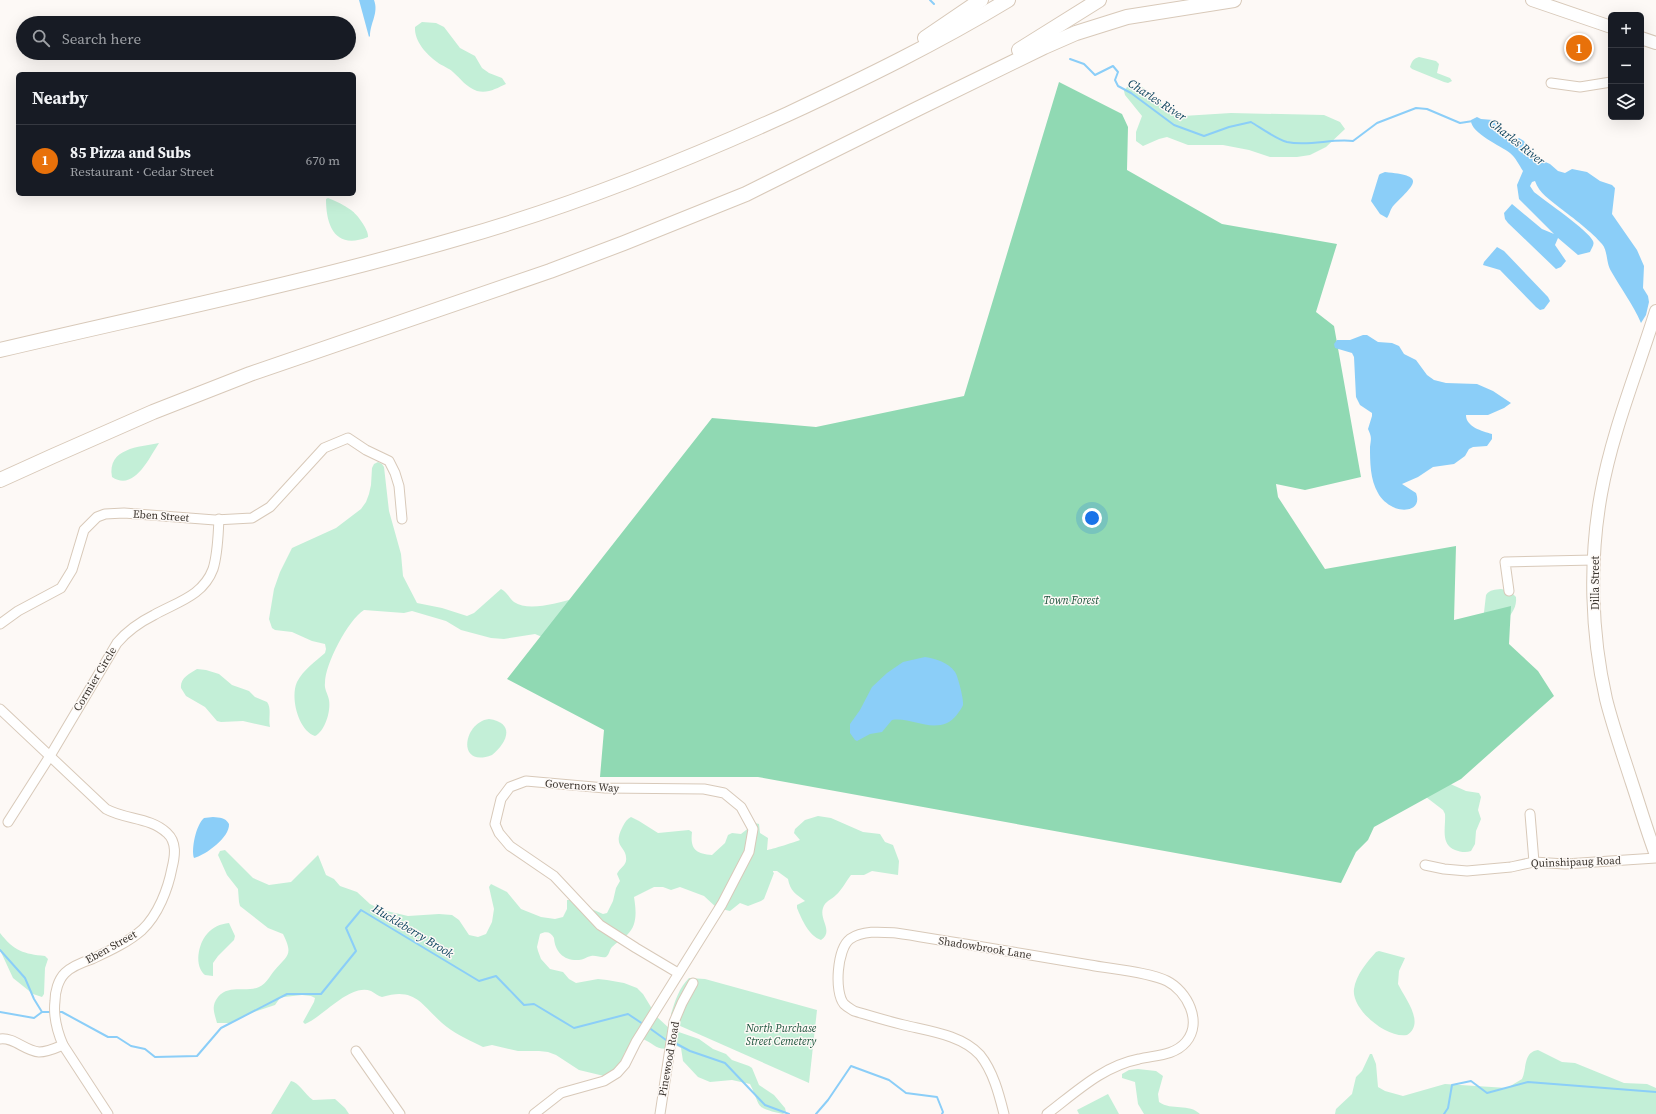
<!DOCTYPE html>
<meta charset="utf-8">
<style>
:root{--surface:#171b24;--page:#20242c;--text:#f1f3f6;--muted:#9ea1a6;--line:#363941;--accent:#0f766e}
body{margin:0;font-family:"Source Serif 4",serif;background:var(--page);color:var(--text)}
.controls{position:absolute;right:12px;top:12px;display:grid;overflow:hidden;border-radius:6px;box-shadow:0 4px 16px #0002}
.controls button{width:36px;height:36px;display:grid;place-items:center;padding:0;border:0;border-bottom:1px solid var(--line);background:var(--surface);color:var(--text);font:20px sans-serif}
.you{position:absolute;left:1092px;top:518px;width:14px;height:14px;margin:-10px;border:3px solid #fff;border-radius:50%;background:#1a73e8;box-shadow:0 0 0 6px #1a73e833}
.badge{display:grid;place-items:center;width:26px;height:26px;border-radius:50%;background:var(--accent);color:#fff;font-size:13px;font-weight:700}
.pin{position:absolute;translate:-50% -50%;border:2px solid #fff;box-shadow:0 1px 4px #0006}
.list{margin:0;padding:0;list-style:none}
h2{display:flex;justify-content:space-between;align-items:center;height:52px;margin:0;padding:0 16px;font-size:17px}
h2 small{font-size:13px;font-weight:400;color:var(--muted)}
.list li{display:grid;grid-template-columns:26px 1fr auto;gap:12px;align-items:center;box-sizing:border-box;height:72px;padding:0 16px;border-top:1px solid var(--line)}
.list b{display:block;font-size:15px;white-space:nowrap}
.list p{margin:0;font-size:13px;white-space:nowrap;color:var(--muted)}
.list em{font-size:13px;font-style:normal;color:var(--muted)}
.icon{flex:none;width:22px;height:22px;fill:none;stroke:currentColor;stroke-width:2;stroke-linecap:round;stroke-linejoin:round}
.map{position:relative;flex:none;width:1656px;height:1114px;overflow:hidden}
.search{position:absolute;background:var(--surface);box-shadow:0 4px 16px #0002;left:16px;top:16px;width:340px;height:44px;display:flex;align-items:center;gap:10px;box-sizing:border-box;padding:0 14px;border-radius:22px;color:var(--muted);font-size:15px}
.panel{position:absolute;background:var(--surface);box-shadow:0 4px 16px #0002;left:16px;top:72px;width:340px;height:124px;border-radius:6px}
.map>svg:first-child{display:block}
</style>
<div class="map">
<svg width="1656" height="1114" viewBox="0 0 1656 1114">
<rect width="100%" height="100%" fill="#fdf9f6"/>
<!-- green -->
<g fill="#c3efd7">
<path d="M422,22l14,1 8,4 16,21 15,8 7,12 7,5 13,5 4,6c-9,4 -18,10 -29,7 -11,-4 -16,-12 -24,-19 -4,-4 -11,-6 -16,-10 -10,-7 -23,-21 -22,-35z"/>
<path d="M1419,57l17,4 3,3 -2,9 13,5 2,3 -4,2 -4,-1 -32,-13 -2,-2c2,-6 3,-8 9,-10z"/>
<polygon points="1136,86 1140,86 1147,90 1170,112 1183,116 1231,113 1324,115 1340,122 1345,129 1326,147 1310,155 1297,157 1270,157 1249,150 1223,145 1188,145 1167,137 1159,139 1143,146 1136,141 1136,132 1142,116 1125,95 1124,91 1127,87"/>
<path d="M328,198c8,3 16,7 23,12 6,4 18,20 17,27 -32,13 -42,-10 -42,-38z"/>
<path d="M159,443c-10,15 -25,49 -47,34 -5,-29 27,-30 47,-34z"/>
<path d="M378,462l4,2 2,3 5,44 12,43 2,22 14,27 25,5 25,8 7,-3 27,-24c6,3 8,9 13,13 14,10 43,1 59,-3l-26,40 -12,-5 -31,5 -13,-1 -30,-8 -15,-9 -34,-10 -8,2 -40,-3c-16,10 -39,54 -39,73 -1,6 3,11 4,17 2,11 -4,31 -14,36 -17,-6 -25,-39 -18,-54 6,-12 19,-21 28,-29l1,-4 -1,-5 -13,-3 -20,-9 -17,-2 -3,-2 -3,-9 5,-30 6,-17 12,-24 44,-20 25,-19 5,-7 3,-8 2,-9 1,-17 2,-4z"/>
<path d="M1501,589l9,2 6,6c1,10 -4,16 -10,24h-23l3,-26c4,-6 9,-5 15,-6z"/>
<path d="M197,669l9,1 13,4 13,11 17,6 6,6 12,5c5,7 1,16 3,25l-27,-6 -22,1 -4,-1 -12,-14 -19,-11 -5,-8c-1,-10 8,-14 16,-19z"/>
<path d="M489,719c27,4 18,24 3,36 -36,14 -29,-33 -3,-36z"/>
<path d="M1446,782l20,9 13,2 2,4 -3,13 3,9 -5,12 -1,13 -4,7c-5,2 -11,1 -16,-1 -15,-6 -9,-23 -10,-36l-2,-4 -17,-13z"/>
<path d="M818,816l13,2 32,14 17,2 5,8 8,3 6,16 -1,14 -26,-4 -8,4h-13c-5,6 -9,15 -15,20 -5,5 -11,6 -13,13 -4,12 11,23 -2,32 -12,-4 -19,-20 -24,-32v-3l8,-4c-9,-7 -15,-10 -17,-22l-11,-8h-4v2l1,-1v1l-10,26 -3,2 -13,5 -8,-3 -10,8 -13,-3 -13,-12 -24,-9 -9,3 -8,-3h-9l-20,10c2,13 4,28 -7,38 -4,4 -10,7 -15,12 -3,3 -2,7 -6,10 -5,1 -10,-2 -15,-1 -5,1 -8,4 -12,4 -15,1 -24,-8 -25,-22 -3,-6 -8,-7 -14,-4l-3,13 1,4 3,8 9,10 13,3 6,7 7,4 22,-4 9,1 17,3 13,5 6,6 14,23 13,12 29,10 14,10 13,5 6,6 17,6 3,2 7,17 15,10 11,13 1,4 -3,2c-30,-7 -21,-6 -33,-30l-18,-4 -22,2 -12,-5 -15,-16 -2,-13 -4,-2c-20,7 -20,-1 -36,-8l-16,14 -9,20 -12,4 -25,-6 -23,-15 -8,-3 -9,-1h-21l-26,-6 -9,2 -4,-2c-12,-6 -26,-12 -37,-22 -21,-19 -27,-36 -60,-26 -4,-1 -7,-4 -11,-6 -21,-8 -48,26 -66,33l-2,-2 11,-20 1,-4 -4,-2 -9,-1 -18,2 -4,1 -5,7 -21,7 -24,11h-13c-3,-11 -6,-17 1,-26 11,-13 28,-4 41,-10 8,-4 10,-10 15,-16 13,-16 20,-15 9,-37l-15,-6 -28,-22 -1,-4 -1,-13 -11,-14 -9,-20 2,-4 5,-1 28,28 16,7 22,-3 27,-27 8,20 8,4 6,7 17,6 13,12 12,6 26,6 31,-2 13,1 7,5 10,15 9,2 8,-3 6,-12 2,-13 -5,-22 2,-3 16,8 14,17 20,8 14,2 8,-2 4,-8v-9h4l32,14 4,-1 6,-12 3,-13 4,-7 -3,-7c2,-5 8,-8 9,-13 2,-16 -15,-12 -3,-35 2,-4 4,-7 8,-9l8,4 19,12 31,-3 3,2c-2,16 3,22 20,23l13,-12 3,-8 4,-2 9,1 14,-11 4,1 1,9 8,5 -1,12c3,0 31,-9 33,-10l-6,-7 1,-4 10,-9z"/>
<path d="M229,923l6,13 -1,4 -16,16 -5,7v13l-8,-1c-11,-9 -7,-31 2,-41 6,-7 13,-10 22,-11z"/>
<path d="M0,933c14,18 24,21 45,23l3,3 -3,9 -1,26 -2,3 -9,-3 -20,-16 -13,-28z"/>
<path d="M1379,951l26,7 -6,13 -1,13c6,13 28,39 9,51 -20,4 -56,-26 -53,-46 2,-14 13,-27 22,-37z"/>
<path d="M689,978l16,1 112,31 -8,73 -131,-58 -7,-11c4,-13 8,-26 18,-36z"/>
<path d="M1538,1050l24,12 13,1 49,20 23,1 9,4v26h-321l1,-5 16,-15 4,-17 6,-6 8,-17h2l4,10 2,23 7,4 18,5 42,-12 62,4 15,-9c5,-10 1,-27 16,-29z"/>
<path d="M1138,1069l18,2 7,5 -5,18 1,8c13,9 30,1 41,12h-56l-6,-10 -3,-22 -13,-4v-4l7,-4z"/>
<path d="M291,1081c8,1 14,14 22,19l22,-1 10,9 4,6h-78z"/>
<polygon points="1108,1094 1119,1114 1079,1114 1077,1110"/>
</g>
<!-- forest -->
<polygon fill="#90d9b3" points="1059,82 1122,114 1128,127 1127,170 1222,224 1337,244 1316,312 1334,326 1361,477 1305,490 1276,484 1278,497 1325,569 1456,546 1454,620 1511,606 1509,644 1538,671 1554,696 1461,779 1374,827 1368,840 1356,852 1341,883 758,777 600,777 604,730 507,679 712,418 816,427 964,396"/>
<!-- water -->
<g fill="#8bcef8">
<path d="M359,0h15c5,13 -4,23 -4,36l-1,1z"/>
<path d="M1477,117l4,2 12,1 15,20 3,1 8,-3 5,3 5,10 5,6 16,7 8,7 7,2 7,-4 15,3 13,9 12,4 3,3 -3,26 25,36 7,16 -1,22 5,8 1,6 -3,13 -5,8c-8,-19 -20,-34 -30,-52 -5,-8 -3,-20 -9,-27 -9,-11 -30,-27 -42,-36 -10,-8 -21,-15 -25,-27l-3,1 -2,4 4,6c10,8 55,39 59,49 2,4 -2,8 -3,11l-12,3 -20,-17 -3,7 11,16 -5,6 -5,2 -48,-46 -3,-4 -1,-6 8,-9 30,25 12,5 -35,-35 -2,-14 6,-14c-4,-6 -7,-13 -13,-18 -9,-7 -40,-20 -39,-33z"/>
<path d="M1385,172c40,4 32,10 9,33 -4,4 -4,9 -7,13l-7,-4 -9,-13 8,-26 1,-1z"/>
<polygon points="1497,247 1504,251 1548,297 1550,301 1544,309 1540,310 1536,307 1500,270 1483,265 1484,262"/>
<path d="M1363,335h4l11,7 14,1 7,3 5,8 12,6 11,15 7,5 12,3 31,1 16,7 18,12 -7,5 -16,7h-22c0,12 16,16 26,19v5l-5,7 -14,1 -4,2 -4,7 -11,8 -21,3 -15,10 -16,7 14,9c6,16 -11,20 -23,14 -6,-3 -12,-8 -15,-14 -8,-13 -8,-32 -8,-46 1,-9 2,-9 -2,-18l4,-13v-3l-12,-8 -4,-8 -2,-40 -2,-4 -17,-5 -1,-4 3,-4h13z"/>
<path d="M925,657c11,2 23,5 30,15 3,4 9,28 8,33 -2,5 -10,16 -16,18 -19,8 -36,-6 -55,-3l-10,12 -12,2 -13,7 -2,-1 -5,-7v-9l10,-14 12,-23 15,-14 16,-11z"/>
<path d="M213,817c7,1 12,0 16,7 1,13 -23,31 -35,34 -3,-9 2,-33 10,-40z"/>
</g>
<g fill="none" stroke-linecap="round" stroke-linejoin="round">
<!-- stream -->
<g stroke="#8bcef8" stroke-width="2">
<polyline points="930,0 934,4"/>
<path d="M1070,59l14,5 11,11 18,-9 5,6 -3,8 3,6 13,7 43,32 30,11 25,-9 22,-5c10,6 25,17 36,20 22,5 45,-4 66,-1l24,-18 39,-15 11,1 33,14 13,-2"/>
<polyline points="0,950 25,978 34,999 42,1012"/>
<polyline points="0,1012 34,1018 42,1012 53,1012"/>
<polyline points="57,1012 62,1012 108,1037 117,1037 131,1046 145,1049 155,1057 197,1056 221,1028 287,994 321,994 356,951 346,928 361,910 479,981 496,976 524,1005 534,1004 574,1028 628,1014 643,1024"/>
<polyline points="648,1027 666,1040"/>
<polyline points="675,1043 690,1051 725,1063 765,1105 789,1114"/>
<polyline points="816,1114 828,1100 851,1066 889,1080 906,1093 937,1097 943,1112 942,1114"/>
<polyline points="1444,1114 1448,1108 1452,1085 1471,1081 1487,1093 1528,1082 1656,1092"/>
</g>
<!-- minor casing -->
<g stroke="#d8c9b9" stroke-width="11">
<g id="minor">
<polyline points="1551,83 1580,87 1611,82"/>
<polyline points="1509,591 1505,562 1594,560"/>
<polyline points="0,624 18,611 61,588 72,570 84,530 97,517 105,514 124,513 215,520 252,518 270,507 324,448 348,438 366,450 389,461 395,473 399,486 402,519"/>
<path d="M0,709l106,100c20,11 44,8 61,24 10,9 8,23 5,35 -4,21 -14,47 -30,62 -15,13 -33,21 -50,29 -9,3 -20,7 -27,14 -7,7 -10,19 -10,28 -2,16 2,30 8,44l45,69"/>
<polyline points="1530,814 1534,862"/>
<path d="M8,822l42,-66 67,-113c10,-12 23,-21 37,-28 23,-13 49,-19 59,-46 5,-16 5,-34 6,-50"/>
<polyline points="1425,865 1444,869 1467,871 1511,867 1534,862 1565,864 1656,858"/>
<path d="M0,1039c14,-2 25,12 39,13 8,0 17,-4 24,-7"/>
<polyline points="356,1051 400,1114"/>
<polyline points="534,1114 561,1093 604,1081 617,1073 625,1064 636,1042 722,904 749,852 753,829 741,807 724,793 704,789 605,788 526,781 510,787 501,799 495,824 499,833 510,846 554,876 600,925 636,948 678,973"/>
<polyline points="660,1114 674,1022 682,1003 693,983"/>
<path d="M1004,1114c-5,-20 -11,-43 -24,-59 -18,-20 -51,-24 -76,-30 -17,-4 -33,-9 -50,-14 -3,-2 -7,-4 -10,-7 -10,-12 -7,-55 6,-65 13,-9 32,-7 46,-6 23,3 46,8 69,11 42,7 83,14 125,21 21,4 59,7 77,16 20,10 36,41 19,61 -12,14 -31,13 -47,17 -36,7 -63,33 -92,55"/>
</g>
</g>
<!-- major casing -->
<g stroke="#d8c9b9" stroke-width="14">
<g id="major">
<polyline points="1532,0 1611,27"/>
<polyline points="1641,38 1656,43"/>
<path d="M1656,311c-19,61 -44,121 -55,183 -12,67 -10,139 5,205 7,28 17,56 26,84 8,24 15,48 24,72"/>
</g>
</g>
<!-- highway casing -->
<g stroke="#d8c9b9" stroke-width="16">
<g id="highway">
<polyline points="925,38 981,0"/>
<polyline points="1019,50 1099,0"/>
<path d="M0,350c152,-36 305,-67 456,-111 114,-32 224,-76 332,-125 75,-35 149,-71 220,-114"/>
<polyline points="0,480 53,456 153,412 250,374 550,271 624,243 746,194 917,109 1044,47 1076,33 1127,17 1234,0"/>
</g>
</g>
<!-- minor -->
<use href="#minor" stroke="#fff" stroke-width="9"/>
<!-- major -->
<use href="#major" stroke="#fff" stroke-width="12"/>
<!-- highway -->
<use href="#highway" stroke="#fff" stroke-width="14"/>
</g>
<g text-anchor="middle" dominant-baseline="central" stroke-width="3" stroke-linejoin="round" paint-order="stroke">
<!-- street labels -->
<g font-size="11" fill="#3a342e" stroke="#fdf9f6">
<text transform="translate(161 516) rotate(4)">Eben Street</text>
<text transform="translate(1595 583) rotate(-90)">Dilla Street</text>
<text transform="translate(95 679) rotate(-59)">Cormier Circle</text>
<text transform="translate(582 786) rotate(4)">Governors Way</text>
<text transform="translate(1576 862) rotate(-2)">Quinshipaug Road</text>
<text transform="translate(111 947) rotate(-29)">Eben Street</text>
<text transform="translate(985 948) rotate(9)">Shadowbrook Lane</text>
<text transform="translate(669 1059) rotate(-80)">Pinewood Road</text>
</g>
<!-- park labels -->
<g font-size="11" font-style="italic" fill="#1b533b" stroke="#fdf9f6">
<text x="1071" y="600">Town Forest</text>
<text x="781" y="1028">North Purchase<tspan x="781" dy="13">Street Cemetery</tspan></text>
</g>
<!-- water labels -->
<g font-size="12" font-style="italic" fill="#053e5a" stroke="#fdf9f6">
<text transform="translate(1157 100) rotate(33)">Charles River</text>
<text transform="translate(1517 142) rotate(38)">Charles River</text>
<text transform="translate(413 931) rotate(31)">Huckleberry Brook</text>
</g>
</g>
</svg>
<div class="controls">
<button>+</button>
<button>−</button>
<button><svg class="icon" aria-label="layers" viewBox="0 0 24 24"><path d="M12 4l9 5-9 5-9-5zM3 14l9 5 9-5"/></svg></button>
</div>
<div class="you"></div>
<div class="pin badge" style="left:1579px;top:48px;background:#e8710a">1</div>
<div class="search"><svg class="icon" aria-label="search" viewBox="0 0 24 24"><circle cx="10" cy="10" r="6"/><path d="M15 15l6 6"/></svg>Search here</div>
<section class="panel">
<h2>Nearby<small></small></h2>
<ul class="list">
<li><span class="badge" style="background:#e8710a">1</span><div><b>85 Pizza and Subs</b><p>Restaurant · Cedar Street</p></div><em>670 m</em></li>
</ul>
</section>
</div>
